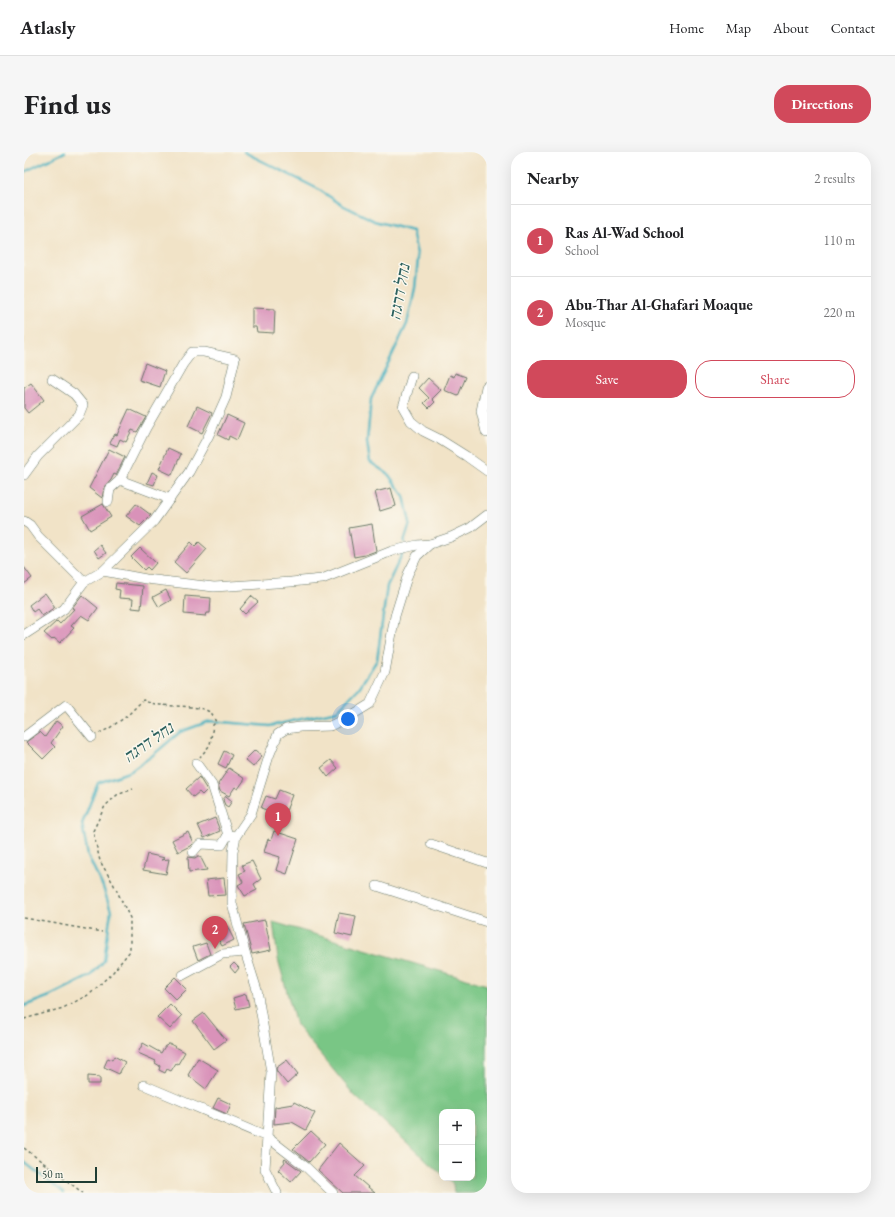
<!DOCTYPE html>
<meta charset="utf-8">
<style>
:root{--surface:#fff;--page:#f6f6f6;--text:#202124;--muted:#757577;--line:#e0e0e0;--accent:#d1495b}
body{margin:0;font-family:"EB Garamond","Frank Ruhl Libre",serif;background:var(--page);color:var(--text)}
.controls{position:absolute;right:12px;bottom:12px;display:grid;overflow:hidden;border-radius:8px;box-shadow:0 4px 16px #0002}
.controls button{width:36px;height:36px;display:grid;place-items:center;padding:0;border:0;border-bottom:1px solid var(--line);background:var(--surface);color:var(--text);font:20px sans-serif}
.scale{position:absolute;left:12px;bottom:10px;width:61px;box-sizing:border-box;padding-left:4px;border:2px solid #1f3d34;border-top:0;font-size:11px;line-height:14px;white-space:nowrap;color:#1f3d34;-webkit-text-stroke:3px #fbf7ec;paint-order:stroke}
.you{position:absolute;left:324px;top:567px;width:14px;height:14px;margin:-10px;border:3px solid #fff;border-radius:50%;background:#1a73e8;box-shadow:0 0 0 6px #1a73e833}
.badge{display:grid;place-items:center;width:26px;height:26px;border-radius:50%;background:var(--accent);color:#fff;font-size:13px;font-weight:700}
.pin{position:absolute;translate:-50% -33px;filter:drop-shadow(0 1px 2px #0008)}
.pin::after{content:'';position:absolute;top:21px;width:14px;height:12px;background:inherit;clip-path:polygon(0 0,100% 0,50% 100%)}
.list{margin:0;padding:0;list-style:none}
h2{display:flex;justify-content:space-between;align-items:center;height:52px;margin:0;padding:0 16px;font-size:17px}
h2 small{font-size:13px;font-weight:400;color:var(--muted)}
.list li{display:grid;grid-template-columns:26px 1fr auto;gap:12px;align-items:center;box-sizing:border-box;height:72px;padding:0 16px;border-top:1px solid var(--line)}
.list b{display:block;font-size:15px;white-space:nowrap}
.list p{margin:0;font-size:13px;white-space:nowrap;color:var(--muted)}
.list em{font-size:13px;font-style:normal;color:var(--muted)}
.actions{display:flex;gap:8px;padding:12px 16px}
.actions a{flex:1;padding:9px 0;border:1px solid var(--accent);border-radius:16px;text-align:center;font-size:14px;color:var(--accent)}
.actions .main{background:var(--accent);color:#fff}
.map{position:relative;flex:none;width:463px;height:1041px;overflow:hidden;border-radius:16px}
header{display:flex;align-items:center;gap:24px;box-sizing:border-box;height:56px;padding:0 20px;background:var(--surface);border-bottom:1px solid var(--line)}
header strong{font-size:19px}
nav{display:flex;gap:22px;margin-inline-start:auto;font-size:14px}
.intro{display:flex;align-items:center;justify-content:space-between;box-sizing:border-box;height:96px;padding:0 24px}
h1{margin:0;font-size:28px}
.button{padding:10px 18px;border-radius:16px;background:var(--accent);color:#fff;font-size:14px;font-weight:700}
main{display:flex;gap:24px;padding:0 24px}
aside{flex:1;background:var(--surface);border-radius:16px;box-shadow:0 4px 16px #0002}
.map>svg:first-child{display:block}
</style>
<header>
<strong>Atlasly</strong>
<nav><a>Home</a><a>Map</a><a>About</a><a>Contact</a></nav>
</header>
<div class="intro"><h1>Find us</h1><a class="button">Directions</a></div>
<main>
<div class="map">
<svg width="463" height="1041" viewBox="0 0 463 1041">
<rect width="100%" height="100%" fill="#fbf7ec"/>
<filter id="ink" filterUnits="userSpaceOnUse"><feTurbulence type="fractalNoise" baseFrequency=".025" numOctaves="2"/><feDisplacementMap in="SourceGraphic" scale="8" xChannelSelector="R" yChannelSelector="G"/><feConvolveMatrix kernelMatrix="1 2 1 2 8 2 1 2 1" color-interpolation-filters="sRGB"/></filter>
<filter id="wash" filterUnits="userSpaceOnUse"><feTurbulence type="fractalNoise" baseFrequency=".012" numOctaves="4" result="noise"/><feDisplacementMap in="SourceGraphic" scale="16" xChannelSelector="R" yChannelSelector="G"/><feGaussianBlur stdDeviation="0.9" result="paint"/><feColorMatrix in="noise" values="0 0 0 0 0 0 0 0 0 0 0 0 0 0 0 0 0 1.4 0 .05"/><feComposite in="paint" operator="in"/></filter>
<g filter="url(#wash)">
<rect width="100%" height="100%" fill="#f1e3c7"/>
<!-- green -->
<polygon fill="#79c685" stroke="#4c825c" points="249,770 463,833 463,1041 430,1041 429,1032 423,1026 448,1026 448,960 418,960 418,1022 331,944 272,873 254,807"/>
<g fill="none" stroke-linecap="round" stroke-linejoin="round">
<!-- stream -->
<g stroke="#42b0bf" stroke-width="2.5">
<polyline points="220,0 294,37 318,53 351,69 388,79 394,107 391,136 383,172 347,247 343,290 346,310 364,322 380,344 386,371 380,390"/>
<polyline points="0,20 41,0"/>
<polyline points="0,854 26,844 66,824 80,809 87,759 79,735 64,704 58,672 74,631 107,619 129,603 156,580 186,569 246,574 313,559 335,536 353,508 363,434 379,400"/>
<polyline points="0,1010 40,1041"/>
</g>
</g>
<g id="blocks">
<!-- building -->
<g fill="#d992b9">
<polygon points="228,156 251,157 250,181 233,180 232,175 228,175"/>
<polygon points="121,211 141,219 136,235 115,228"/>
<polygon points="431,221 442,225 434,244 420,238 426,223 430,225"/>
<polygon points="404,226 417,238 408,247 411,250 405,256 400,251 405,246 395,236"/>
<polygon points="7,231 20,248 4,261 0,256 0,236"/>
<polygon points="173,254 188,261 178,281 164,274"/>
<polygon points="105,257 122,265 113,280 108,278 102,290 96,287 93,294 86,291 91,282 93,283"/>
<polygon points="203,263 220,271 213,288 205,284 204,288 194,283"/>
<polygon points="144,296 157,302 148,323 135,317"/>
<polygon points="85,297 101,305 92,323 90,322 87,328 80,336 78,346 65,336"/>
<polygon points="128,320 134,323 130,333 123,331"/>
<polygon points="367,336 372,354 356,359 351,340"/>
<polygon points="79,352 87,365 66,378 58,364"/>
<polygon points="112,352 127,363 116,374 102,364"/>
<polygon points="348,372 352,399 341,403 330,405 325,376"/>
<polygon points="167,390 171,394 175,390 183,397 162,421 150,410"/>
<polygon points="76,393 82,401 75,406 70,398"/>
<polygon points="116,396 132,411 126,418 123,415 120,418 107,405"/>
<polygon points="0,415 8,426 0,432"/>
<polygon points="92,431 119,434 117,457 108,456 109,447 95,446 96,438 91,437"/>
<polygon points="142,438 147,448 135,455 129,445"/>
<polygon points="21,441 31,455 18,464 13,457 9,460 5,453"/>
<polygon points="58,443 74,456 65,468 57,463 47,474 50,476 36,491 30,486 28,488 20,481 33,469 36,472 50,457 48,456"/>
<polygon points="161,444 187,446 186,461 183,461 182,464 160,462"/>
<polygon points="227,444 234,450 221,462 216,457"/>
<polygon points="32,569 39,574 27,591 31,595 19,607 2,590 16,580 21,585"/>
<polygon points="231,598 238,604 229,615 221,608"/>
<polygon points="200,599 208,603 202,616 194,612"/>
<polygon points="307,608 314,616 304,625 297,616"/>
<polygon points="205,616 221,627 214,637 211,635 205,644 196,639 194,632"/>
<polygon points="175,625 183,638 178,643 175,640 169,645 162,637"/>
<polygon points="255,638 268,643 262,659 253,655 250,661 237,656 242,644 251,647"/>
<polygon points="202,644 208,649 204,655 201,653 199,648"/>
<polygon points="191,666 196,679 180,686 174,673"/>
<polygon points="250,679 274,687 263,722 252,718 256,705 240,700 244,687 247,688"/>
<polygon points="164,680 169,691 166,694 154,700 148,688"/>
<polygon points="123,702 141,706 137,708 145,707 142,722 119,718"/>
<polygon points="174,704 176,704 183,718 165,720 164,705 171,706"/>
<polygon points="228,709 237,727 230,732 233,738 221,744 214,733 219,730 215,722 221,719 218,713"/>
<polygon points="200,726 202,743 184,744 182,728"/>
<polygon points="315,761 332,764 328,785 311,781"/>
<polygon points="241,768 247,798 228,802 220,772"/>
<polygon points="203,774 210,788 198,794 190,780"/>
<polygon points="182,791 186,802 174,808 169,795"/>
<polygon points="210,811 215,816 211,821 206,815"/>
<polygon points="151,825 163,837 152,848 140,836"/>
<polygon points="222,842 225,854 212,857 209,846"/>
<polygon points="146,852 158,864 146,877 133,865"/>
<polygon points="180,861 202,888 190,897 169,869"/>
<polygon points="119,891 137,901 141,894 142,894 144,892 146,892 161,900 154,912 152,911 147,919 143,917 141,921 135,918 136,914 131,911 132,909 114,901"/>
<polygon points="90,904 101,910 95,922 80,915 84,906 88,908"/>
<polygon points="174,906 194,918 182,937 164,923"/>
<polygon points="263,908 274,922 263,932 253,920 252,916"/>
<polygon points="64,924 76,925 76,932 64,932"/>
<polygon points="194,946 207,952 203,962 189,956"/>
<polygon points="270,950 291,961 282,978 268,970 250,972 251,955 269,952"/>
<polygon points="287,979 301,992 285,1010 269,997"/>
<polygon points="315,991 341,1014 331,1024 351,1041 319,1041 294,1018"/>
<polygon points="261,1007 277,1019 267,1030 254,1018 261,1010 260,1008"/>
</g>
</g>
</g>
<g filter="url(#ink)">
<use href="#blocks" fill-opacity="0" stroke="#687767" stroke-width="1"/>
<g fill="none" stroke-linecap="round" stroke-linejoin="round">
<!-- minor casing -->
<g stroke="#687767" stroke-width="10">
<g id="minor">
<polyline points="388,224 379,255 387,269 399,279 415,287 442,304 463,319"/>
<polyline points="0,323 14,304 55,263 59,253 50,242 28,227"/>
<polyline points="96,328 146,347"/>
<polyline points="0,369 6,373 14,384 60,430"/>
<polyline points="79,419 130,369 165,320 185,283 202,245 211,207 180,200 168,200 159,212 122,276 96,328 86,337 84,350"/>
<polyline points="0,483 40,457 60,430 79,419 122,427 190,435 267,430 298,427 368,399 393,393 406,392"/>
<polyline points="0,585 42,553 68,585"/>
<polyline points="172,611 188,633 204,683 212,684"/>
<polyline points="407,692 463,711"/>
<polyline points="169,700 176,692 198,693 204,683"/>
<polyline points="353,734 463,770"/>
<polyline points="159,823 198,802 221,800"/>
<polyline points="120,933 243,985 282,1015 309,1041"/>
<polyline points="253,1041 241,1017 247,920 233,838 221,800 208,751 209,699 212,684 227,662 245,604 254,582 262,577 276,575 306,574 328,563 346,552 361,520 371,464 384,422 393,404 406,392 427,385 446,376 463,363"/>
</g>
</g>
<!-- tertiary casing -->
<g stroke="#687767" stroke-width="12">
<polyline id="tertiary" points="463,235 458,259 463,280"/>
</g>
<!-- path -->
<g stroke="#687767" stroke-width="1.5" stroke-dasharray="3 3" stroke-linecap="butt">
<path d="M75,581l9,-4 19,-13 16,-16c18,10 54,2 68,13 3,2 3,6 5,9l-3,3 -3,20 -10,12"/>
<polyline points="0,766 78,780"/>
<polyline points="0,867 39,856 66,842 89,820 106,799 106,766 90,733 76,709 69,679 81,654 93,643 109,637"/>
<polyline points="0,996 59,1041"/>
</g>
<!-- minor -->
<use href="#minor" stroke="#fff" stroke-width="9"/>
<!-- tertiary -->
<use href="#tertiary" stroke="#fff" stroke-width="11"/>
</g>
</g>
<g text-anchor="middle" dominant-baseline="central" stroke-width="3" stroke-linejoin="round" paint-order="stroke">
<!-- water labels -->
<g font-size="17" font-style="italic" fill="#2a605e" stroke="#fbf7ec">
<text transform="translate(375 140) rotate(-80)">נחל דרגה</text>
<text transform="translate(124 590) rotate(-35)">נחל דרגה</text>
</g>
</g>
</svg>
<div class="controls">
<button>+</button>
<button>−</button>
</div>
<div class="scale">50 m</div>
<div class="you"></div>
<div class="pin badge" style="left:254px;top:684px">1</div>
<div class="pin badge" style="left:191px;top:797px">2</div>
</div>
<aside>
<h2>Nearby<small>2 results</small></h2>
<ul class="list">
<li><span class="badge">1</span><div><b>Ras Al-Wad School</b><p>School</p></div><em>110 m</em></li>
<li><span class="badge">2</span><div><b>Abu-Thar Al-Ghafari Moaque</b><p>Mosque</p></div><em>220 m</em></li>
</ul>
<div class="actions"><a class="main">Save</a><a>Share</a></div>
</aside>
</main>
